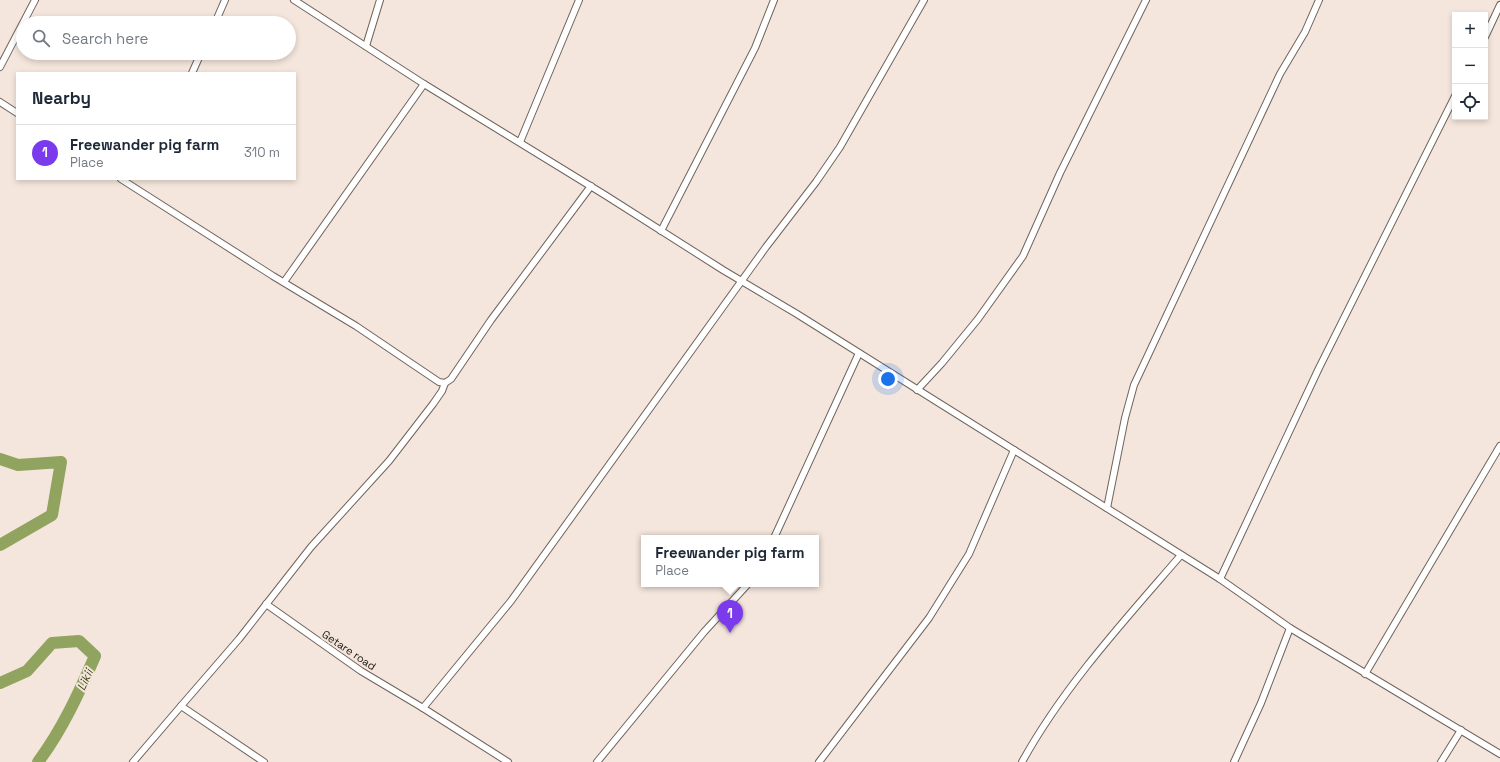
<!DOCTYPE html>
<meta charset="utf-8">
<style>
:root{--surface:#fff;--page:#f6f6f7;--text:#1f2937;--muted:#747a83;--line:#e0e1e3;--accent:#7c3aed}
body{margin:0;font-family:"Space Grotesk",sans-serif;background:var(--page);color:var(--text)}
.controls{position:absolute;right:12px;top:12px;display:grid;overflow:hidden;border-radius:0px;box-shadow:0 2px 6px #0003}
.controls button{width:36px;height:36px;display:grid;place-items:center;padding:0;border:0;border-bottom:1px solid var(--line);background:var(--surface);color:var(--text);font:20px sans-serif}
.you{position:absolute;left:888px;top:379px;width:14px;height:14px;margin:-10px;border:3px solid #fff;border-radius:50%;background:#1a73e8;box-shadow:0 0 0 6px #1a73e833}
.badge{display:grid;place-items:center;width:26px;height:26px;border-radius:50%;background:var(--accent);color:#fff;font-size:13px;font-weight:700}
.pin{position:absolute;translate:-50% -33px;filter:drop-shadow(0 1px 2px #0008)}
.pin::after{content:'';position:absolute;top:21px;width:14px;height:12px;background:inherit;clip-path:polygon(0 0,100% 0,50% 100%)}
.popup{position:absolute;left:641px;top:535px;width:178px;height:52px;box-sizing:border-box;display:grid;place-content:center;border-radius:0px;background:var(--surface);filter:drop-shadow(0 1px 3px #0005);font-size:13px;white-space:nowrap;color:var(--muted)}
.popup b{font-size:15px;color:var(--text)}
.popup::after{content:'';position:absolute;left:50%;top:100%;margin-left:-8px;border:8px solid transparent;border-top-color:var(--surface)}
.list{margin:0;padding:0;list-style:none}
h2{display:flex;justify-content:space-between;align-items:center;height:52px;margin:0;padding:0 16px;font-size:17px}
h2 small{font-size:13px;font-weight:400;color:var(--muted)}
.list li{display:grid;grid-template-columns:26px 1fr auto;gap:12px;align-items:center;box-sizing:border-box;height:56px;padding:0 16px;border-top:1px solid var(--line)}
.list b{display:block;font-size:15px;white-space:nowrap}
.list p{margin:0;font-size:13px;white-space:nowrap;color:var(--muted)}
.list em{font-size:13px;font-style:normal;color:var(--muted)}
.icon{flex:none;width:22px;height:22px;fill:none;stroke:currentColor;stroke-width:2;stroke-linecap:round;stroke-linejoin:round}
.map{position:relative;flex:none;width:1500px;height:762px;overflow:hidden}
.search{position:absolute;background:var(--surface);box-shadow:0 2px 6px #0003;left:16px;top:16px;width:280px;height:44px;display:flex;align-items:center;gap:10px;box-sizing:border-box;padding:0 14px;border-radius:22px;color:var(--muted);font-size:15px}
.panel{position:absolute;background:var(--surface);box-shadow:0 2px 6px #0003;left:16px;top:72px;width:280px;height:108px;border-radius:0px}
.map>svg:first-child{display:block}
</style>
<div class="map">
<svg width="1500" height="762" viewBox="0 0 1500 762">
<rect width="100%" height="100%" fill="#f4e6dc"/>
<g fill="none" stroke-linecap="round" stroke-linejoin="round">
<!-- river -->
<g stroke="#90a35f" stroke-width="12">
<polyline points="0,459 18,465 61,462 52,515 0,545"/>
<path d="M0,683l27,-12 25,-28 27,-2 16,15c-16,37 -33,74 -57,106"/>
</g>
<!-- minor casing -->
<g stroke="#70645c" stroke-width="8">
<g id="minor">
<polyline points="294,0 424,84 605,195 723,270 797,314 1220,579 1290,628 1500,754"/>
<polyline points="215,23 225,0"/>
<polyline points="1485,37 1500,5"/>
<polyline points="366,46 380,0"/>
<polyline points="0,67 35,0"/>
<polyline points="192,73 201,53"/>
<polyline points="0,102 17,113"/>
<polyline points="520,142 579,0"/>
<polyline points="121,179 273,276 356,326 439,382 445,383 451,379 491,320 591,186"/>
<polyline points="661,231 755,48 774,0"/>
<polyline points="284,282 424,84"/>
<polyline points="917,390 942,363 978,319 1023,256 1060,173 1146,0"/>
<polyline points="1107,508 1125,418 1134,385 1280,74 1305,32 1319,0"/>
<polyline points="774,538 859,353"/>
<polyline points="1220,579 1319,368 1455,96"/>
<polyline points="266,604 361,671 423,708"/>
<polyline points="1365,674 1500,446"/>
<polyline points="181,706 239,639 311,547 389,461 433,404 442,391 445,383"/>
<polyline points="133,762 181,706 264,762"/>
<polyline points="508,762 423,708 511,601 766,247 816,182 840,147 924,0"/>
<polyline points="597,762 704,632 748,584"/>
<polyline points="819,762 929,618 969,554 1014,450"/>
<path d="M1022,762c42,-76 102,-141 159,-207"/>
<polyline points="1234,762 1261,703 1290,628"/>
<polyline points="1441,762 1461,730"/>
</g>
</g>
<!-- minor -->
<use href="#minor" stroke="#fff" stroke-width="6"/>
</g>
<g text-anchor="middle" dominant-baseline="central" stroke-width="4" stroke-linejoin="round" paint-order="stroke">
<!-- street labels -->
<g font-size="11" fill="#1c1714" stroke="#f4e6dc">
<text transform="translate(349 650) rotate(34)">Getare road</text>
</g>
<!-- water labels -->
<g font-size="12" font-style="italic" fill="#3c4815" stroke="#f4e6dc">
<text transform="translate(85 680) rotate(-66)">Likii</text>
</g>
</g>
</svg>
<div class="controls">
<button>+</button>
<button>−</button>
<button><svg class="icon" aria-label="locate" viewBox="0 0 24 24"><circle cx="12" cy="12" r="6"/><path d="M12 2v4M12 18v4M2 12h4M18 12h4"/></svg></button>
</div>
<div class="you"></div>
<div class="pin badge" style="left:730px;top:633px">1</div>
<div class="popup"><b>Freewander pig farm</b>Place</div>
<div class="search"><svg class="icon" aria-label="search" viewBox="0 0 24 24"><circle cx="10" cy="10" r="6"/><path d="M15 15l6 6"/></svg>Search here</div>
<section class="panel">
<h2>Nearby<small></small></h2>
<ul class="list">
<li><span class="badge">1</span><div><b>Freewander pig farm</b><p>Place</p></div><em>310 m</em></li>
</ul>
</section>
</div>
